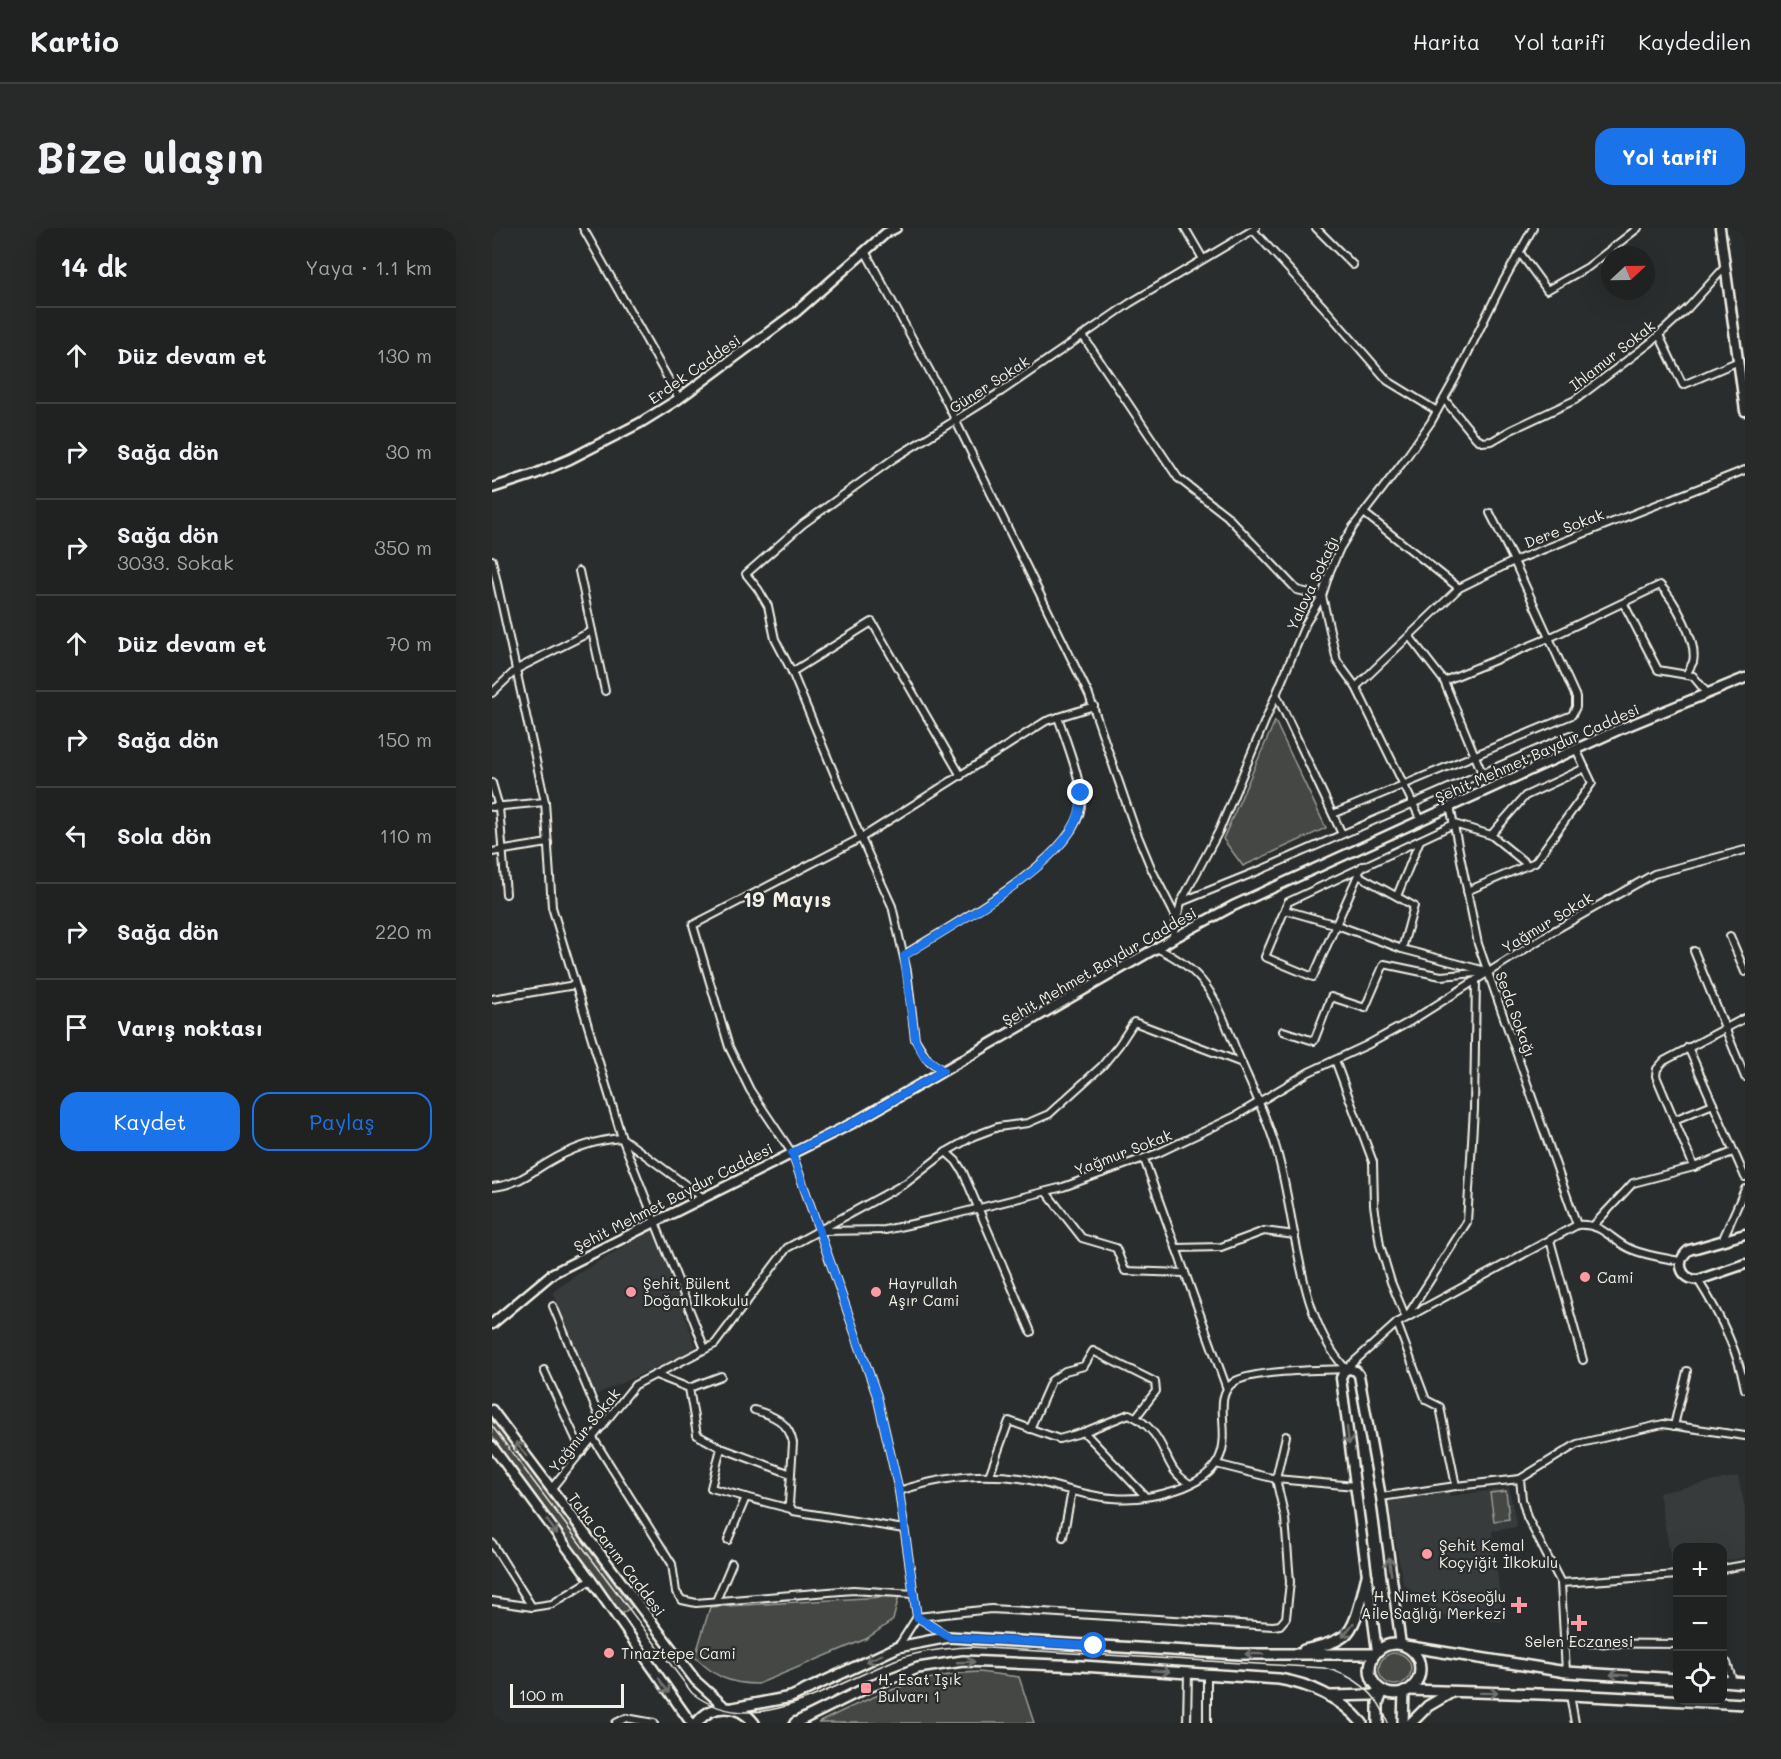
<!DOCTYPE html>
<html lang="tr">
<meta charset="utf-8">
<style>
:root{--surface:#202222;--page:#282a2a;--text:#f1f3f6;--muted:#a2a4a5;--line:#3d3f40;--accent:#1a73e8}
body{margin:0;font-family:Mali,sans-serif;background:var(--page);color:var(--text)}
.controls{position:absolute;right:18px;bottom:18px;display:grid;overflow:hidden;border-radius:12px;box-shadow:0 6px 24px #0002}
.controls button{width:54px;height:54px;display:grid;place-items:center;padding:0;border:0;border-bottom:2px solid var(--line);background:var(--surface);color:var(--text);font:30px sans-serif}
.compass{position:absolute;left:1109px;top:18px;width:54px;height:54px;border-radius:50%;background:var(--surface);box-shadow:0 6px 24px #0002;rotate:68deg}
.scale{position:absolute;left:18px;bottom:15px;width:114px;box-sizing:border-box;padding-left:6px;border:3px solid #f4f1e8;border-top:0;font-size:16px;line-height:21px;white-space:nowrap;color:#f4f1e8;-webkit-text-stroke:4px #2a2d2e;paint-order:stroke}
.stop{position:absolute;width:18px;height:18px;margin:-14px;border:4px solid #1a73e8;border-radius:50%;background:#fff}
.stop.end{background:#1a73e8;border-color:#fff;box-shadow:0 2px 6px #0008}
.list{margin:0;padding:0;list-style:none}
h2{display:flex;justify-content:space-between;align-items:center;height:78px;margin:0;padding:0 24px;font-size:26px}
h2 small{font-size:20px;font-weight:400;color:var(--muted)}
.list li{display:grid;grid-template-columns:39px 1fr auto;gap:18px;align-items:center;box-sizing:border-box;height:96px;padding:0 24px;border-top:2px solid var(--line)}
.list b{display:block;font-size:22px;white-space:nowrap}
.list p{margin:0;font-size:20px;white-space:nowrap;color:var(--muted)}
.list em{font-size:20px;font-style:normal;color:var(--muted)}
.actions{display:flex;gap:12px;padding:18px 24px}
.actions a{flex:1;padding:14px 0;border:2px solid var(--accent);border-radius:18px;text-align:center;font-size:21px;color:var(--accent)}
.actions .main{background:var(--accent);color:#fff}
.icon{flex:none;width:33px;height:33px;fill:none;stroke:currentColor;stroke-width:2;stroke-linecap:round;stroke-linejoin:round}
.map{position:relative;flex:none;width:1253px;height:1495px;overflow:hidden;border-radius:18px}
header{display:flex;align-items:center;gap:36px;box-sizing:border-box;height:84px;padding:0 30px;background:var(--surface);border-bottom:2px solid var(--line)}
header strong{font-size:28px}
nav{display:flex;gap:33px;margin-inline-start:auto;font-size:21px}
.intro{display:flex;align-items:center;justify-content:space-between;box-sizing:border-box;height:144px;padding:0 36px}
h1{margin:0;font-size:42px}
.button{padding:15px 27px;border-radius:18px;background:var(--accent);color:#fff;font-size:21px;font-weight:700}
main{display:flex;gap:36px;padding:0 36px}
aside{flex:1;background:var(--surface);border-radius:18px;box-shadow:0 6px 24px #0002}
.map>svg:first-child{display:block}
</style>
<header>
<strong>Kartio</strong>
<nav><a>Harita</a><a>Yol tarifi</a><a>Kaydedilen</a></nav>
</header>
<div class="intro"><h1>Bize ulaşın</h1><a class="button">Yol tarifi</a></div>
<main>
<aside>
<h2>14 dk<small>Yaya · 1.1 km</small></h2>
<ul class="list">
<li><svg class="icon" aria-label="ahead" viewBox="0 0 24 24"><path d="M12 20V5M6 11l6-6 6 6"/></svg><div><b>Düz devam et</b></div><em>130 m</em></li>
<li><svg class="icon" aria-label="right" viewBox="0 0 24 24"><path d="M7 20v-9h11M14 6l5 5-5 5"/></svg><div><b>Sağa dön</b></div><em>30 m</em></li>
<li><svg class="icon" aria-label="right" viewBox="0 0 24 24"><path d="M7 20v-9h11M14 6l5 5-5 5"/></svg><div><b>Sağa dön</b><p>3033. Sokak</p></div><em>350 m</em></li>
<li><svg class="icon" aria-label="ahead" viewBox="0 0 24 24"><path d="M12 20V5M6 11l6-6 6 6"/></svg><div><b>Düz devam et</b></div><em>70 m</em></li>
<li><svg class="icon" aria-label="right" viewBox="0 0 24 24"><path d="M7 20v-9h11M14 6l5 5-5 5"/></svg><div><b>Sağa dön</b></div><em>150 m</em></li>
<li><svg class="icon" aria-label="left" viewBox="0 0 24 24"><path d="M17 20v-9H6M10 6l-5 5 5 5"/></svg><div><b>Sola dön</b></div><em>110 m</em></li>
<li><svg class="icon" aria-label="right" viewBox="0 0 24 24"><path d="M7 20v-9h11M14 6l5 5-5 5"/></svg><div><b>Sağa dön</b></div><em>220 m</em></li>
<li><svg class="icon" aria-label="arrive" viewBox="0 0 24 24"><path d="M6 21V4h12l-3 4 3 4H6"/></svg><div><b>Varış noktası</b></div></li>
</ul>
<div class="actions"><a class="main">Kaydet</a><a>Paylaş</a></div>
</aside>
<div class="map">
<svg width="1253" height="1495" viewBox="0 0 1253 1495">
<rect width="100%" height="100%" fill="#2a2d2e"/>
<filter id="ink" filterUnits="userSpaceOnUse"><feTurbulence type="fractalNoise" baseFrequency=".0167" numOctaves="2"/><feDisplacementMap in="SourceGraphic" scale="12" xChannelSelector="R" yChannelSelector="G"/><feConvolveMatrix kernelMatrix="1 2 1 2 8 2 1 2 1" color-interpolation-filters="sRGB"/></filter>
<g filter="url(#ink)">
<!-- built -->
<g fill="#373a3a">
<polygon points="161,1001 205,1121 103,1167 61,1064 84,1047"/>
<polygon points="1246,1248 1253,1280 1253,1329 1231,1334 1230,1320 1186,1320 1185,1342 1181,1342 1167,1265"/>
<polygon points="1017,1260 1025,1299 1000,1303 1011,1394 945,1387 911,1355 896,1274 904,1271 957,1262 958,1268"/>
</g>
<!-- green -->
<g fill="#444645" stroke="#9c9c96" stroke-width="1.5">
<polygon points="783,493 834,600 751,638 731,611"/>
<polygon points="0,1191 140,1379 129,1386 0,1208"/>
<polygon points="1014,1263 1017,1291 1002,1293 998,1265"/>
<path d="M407,1368l-6,24 -27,19 -108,45c-28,0 -43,-7 -63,-27l15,-50z"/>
<circle cx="903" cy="1441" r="16"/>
<path d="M487,1444l40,5 15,46h-216c51,-26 103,-49 161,-51z"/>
</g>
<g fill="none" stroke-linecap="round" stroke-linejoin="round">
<!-- street casing -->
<g stroke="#f4f1e8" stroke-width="10">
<g id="street">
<polyline points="91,0 187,170"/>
<polyline points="693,0 711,31"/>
<polyline points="824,0 861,37"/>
<polyline points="761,2 835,83 896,153 945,183"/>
<polyline points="373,23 455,175 597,467 643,601 660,642 684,689"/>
<polyline points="1028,25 1055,62 1096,39 1146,0"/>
<polyline points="1167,107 1191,157 1247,133"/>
<polyline points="591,108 686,250 735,288 805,362 830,368 845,433 864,459 929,592"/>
<polyline points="952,171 984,210 990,214 1000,213 1019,202 1083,172 1158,115 1196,80 1233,39"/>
<polyline points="872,285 967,360"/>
<polyline points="0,332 53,574 60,679 130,910 213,1121"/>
<polyline points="87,343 113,463"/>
<polyline points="1132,376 1166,442 1201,448 1215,465"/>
<polyline points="918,409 952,453"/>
<polyline points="300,444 380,394 469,548"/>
<polyline points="864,459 967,360 1022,333 1253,242"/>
<polyline points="0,465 25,441 100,403"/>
<polyline points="785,468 850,606"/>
<polyline points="602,478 554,493 369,610 201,697 237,819 258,862 300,925 385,1168 407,1263 425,1389 499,1381 781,1398 788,1397 794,1390 798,1354 793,1290 784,1251 794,1208"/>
<path d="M990,545l-38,-92 105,-43 111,-53c14,15 38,56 33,77 -2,4 -5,9 -7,13"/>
<polyline points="0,555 7,579 14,666"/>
<polyline points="958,578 986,716 1085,997"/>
<polyline points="0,579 53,574"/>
<polyline points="841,586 1080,487 1084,479 1084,469 1022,333 998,285"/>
<polyline points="999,607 1033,568 1093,540"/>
<polyline points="0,624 56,615"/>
<polyline points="870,638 821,749 773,729 796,674 962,596 999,607 1036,637"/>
<polyline points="866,647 922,678 910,721"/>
<polyline points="975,663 1043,634 1100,555 1084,521"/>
<polyline points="905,668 928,612"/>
<polyline points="689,674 771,641 1078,507"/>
<polyline points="793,682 845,697 910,721 990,742"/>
<polyline points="1238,708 1253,744"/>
<polyline points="680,711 689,674 727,603 814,395 830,368 838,343 848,320 861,299 911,234 939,194 964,149 1011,54 1041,0"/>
<path d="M664,720c52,23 61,54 81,104 13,31 28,61 38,93 22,70 20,169 71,224"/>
<polyline points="1202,723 1253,849"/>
<path d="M412,727c44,-28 171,-95 177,-149 2,-23 -15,-65 -23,-89"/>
<polyline points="0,771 83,757"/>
<polyline points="791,803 822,813 839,769 873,780 892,736 949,748 996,744"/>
<polyline points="1196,819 1253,949"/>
<polyline points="843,832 881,934 882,977 888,1017 899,1054 914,1090"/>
<polyline points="451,843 436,832 423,811 415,743 400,678 369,610 300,444 283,411 276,378 266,361 254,346 311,296 401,231 510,163 638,75 764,0"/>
<polyline points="1182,892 1221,876"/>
<polyline points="454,924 464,933 471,944 539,1104"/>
<polyline points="1241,924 1202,939 1164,848 1165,841 1172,833 1253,790"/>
<polyline points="652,931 735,1161"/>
<path d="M0,959c24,-2 35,-12 55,-24 23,-14 48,-23 75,-25l80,59"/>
<polyline points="554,964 590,1010 624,1020 633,1043 693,1045"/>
<polyline points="1101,998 1141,955 1202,939"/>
<polyline points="329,1003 393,1002 456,988 571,959 666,925 742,889 817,844 875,817 919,793 1065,701 1162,646 1253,622"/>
<polyline points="1058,1012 1091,1132"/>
<polyline points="1230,1013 1253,961"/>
<polyline points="684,1020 729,1019 772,1003 803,1007"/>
<path d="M1206,1052c21,33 40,70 47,109"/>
<polyline points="61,1078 111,1198"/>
<polyline points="914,1090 975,994 982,881 984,752"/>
<polyline points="905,1095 934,1172 948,1179 964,1258"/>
<polyline points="52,1142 90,1224"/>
<polyline points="164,1147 197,1160 205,1207 229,1220 219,1260 299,1281"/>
<polyline points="197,1160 229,1148"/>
<path d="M262,1182c19,5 35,12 39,33l-4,61 4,7 111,18"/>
<polyline points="1182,1198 1195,1143"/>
<polyline points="538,1201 559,1153 573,1143 592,1138 601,1123 663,1154 664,1163 644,1189"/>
<polyline points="592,1204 653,1268"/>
<polyline points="101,1210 180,1336 184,1364 190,1372 204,1375 361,1362 422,1366"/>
<polyline points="229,1220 299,1246"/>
<polyline points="724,1236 784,1251 863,1258"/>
<path d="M497,1248l20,-55 50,18 25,-7 45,-18c13,6 24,16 31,29 10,18 10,29 30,41"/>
<polyline points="1028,1251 1030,1271 1035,1289 1069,1355 1074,1444"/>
<polyline points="59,1261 143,1157 223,1116 295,1020 414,955 454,924 482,908 506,899 536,895 557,886 610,838 627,817 642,794 750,835"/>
<path d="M407,1263c39,-13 79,-19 121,-13 31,5 61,18 93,20 20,2 44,-2 63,-8 83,-27 25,-86 58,-108 18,-12 88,-12 112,-13l51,-46 180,-98c28,-2 33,16 56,25 15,6 32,8 47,11"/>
<polyline points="889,1269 964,1258 1028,1251 1085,1216 1171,1196 1253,1208"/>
<polyline points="571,1309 580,1263"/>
<polyline points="236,1312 254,1269"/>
<polyline points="0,1315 40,1379"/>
<polyline points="1230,1341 1253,1337"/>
<polyline points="1069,1355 1186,1347"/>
<polyline points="0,1373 40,1379 60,1376 99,1352"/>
<polyline points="224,1373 240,1335"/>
<polyline points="1073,1415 1186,1416"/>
<polyline points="406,1419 425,1389 457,1409"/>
<polyline points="1230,1432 1235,1435 1241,1454"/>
<polyline points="715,1446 715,1495"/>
<polyline points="1078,1467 1083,1495"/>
<polyline points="124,1495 134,1490 162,1495"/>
<polyline points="695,1495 696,1444"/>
</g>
</g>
<!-- secondary casing -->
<g stroke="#f4f1e8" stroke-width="13">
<g id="secondary">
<polyline points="1228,0 1253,183"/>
<polyline points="0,260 43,246 78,231 148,195 185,172 304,84 394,5 404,0"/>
<path d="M1253,1006l-56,16c-14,11 -9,29 9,30l47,-16"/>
<polyline points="0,1096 61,1045 361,895 680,711 741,678 1126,502 1253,450"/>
<polyline points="0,1182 204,1453 234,1480"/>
<polyline points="0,1218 99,1352 199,1495"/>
<polyline points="885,1423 849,1150 852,1143 857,1141 864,1143 867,1147 889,1269 909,1417"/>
</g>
</g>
<!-- primary casing -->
<g stroke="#f4f1e8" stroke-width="14">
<g id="primary">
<circle cx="903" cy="1441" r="25"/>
<polyline points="913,1418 1074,1444 1186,1451"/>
<path d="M812,1422c13,-3 29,-6 40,-14 14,-10 18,-44 23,-60"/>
<polyline points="1230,1453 1253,1455"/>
<polyline points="917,1462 1078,1467 1253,1476"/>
<polyline points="838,1468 881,1467 889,1462"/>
<polyline points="241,1480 299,1469 406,1419 457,1409 747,1426 883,1426"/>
<path d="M205,1495c15,-20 41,-20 57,0"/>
<path d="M303,1495l71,-35 52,-20 45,-7 119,5 197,13c31,5 62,19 83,44"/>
<polyline points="886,1495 886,1475 891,1463"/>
<polyline points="911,1495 912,1464"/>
<polyline points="919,1495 936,1478 960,1464"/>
</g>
</g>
<!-- street -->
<use href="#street" stroke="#2a2d2e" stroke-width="6"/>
<!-- secondary -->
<use href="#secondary" stroke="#2a2d2e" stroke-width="8"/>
<!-- primary -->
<use href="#primary" stroke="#2a2d2e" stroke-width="9"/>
<!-- tram -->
<path stroke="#f4f1e8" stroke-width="1.5" d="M0,1198l200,267c39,30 83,20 127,1 25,-11 50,-23 76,-34 24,-9 50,-12 76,-13l353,21c30,7 54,25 64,55"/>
</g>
<!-- one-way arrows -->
<defs><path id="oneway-shaft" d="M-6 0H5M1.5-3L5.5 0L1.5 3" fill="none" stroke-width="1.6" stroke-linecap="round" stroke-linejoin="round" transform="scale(1.5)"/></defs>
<g stroke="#71726f">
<use href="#oneway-shaft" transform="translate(856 1208) rotate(83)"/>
<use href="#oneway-shaft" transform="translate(29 1221) rotate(-127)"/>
<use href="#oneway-shaft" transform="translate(60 1299) rotate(53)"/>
<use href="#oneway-shaft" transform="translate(898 1338) rotate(-98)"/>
<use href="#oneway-shaft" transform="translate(856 1402) rotate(128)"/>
<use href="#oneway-shaft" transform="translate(762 1426) rotate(180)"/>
<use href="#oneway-shaft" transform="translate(382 1430) rotate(157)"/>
<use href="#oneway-shaft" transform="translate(474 1434) rotate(-2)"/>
<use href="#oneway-shaft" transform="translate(669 1443) rotate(4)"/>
<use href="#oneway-shaft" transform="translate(1127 1447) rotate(-176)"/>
<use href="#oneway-shaft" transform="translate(172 1458) rotate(56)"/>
<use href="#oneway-shaft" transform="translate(997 1465) rotate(1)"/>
</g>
</g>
<g fill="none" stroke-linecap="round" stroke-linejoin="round" filter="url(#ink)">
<!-- route -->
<path stroke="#1a73e8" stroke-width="8" d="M589,565c0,14 -3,27 -11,39 -34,49 -115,91 -166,124l11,83 9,17 19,15 -90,52 -61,30 85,243 22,95 18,126 32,20 145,9"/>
</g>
<!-- markers -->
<g fill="#ff9aa2" stroke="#2a2d2e" stroke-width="2">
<circle cx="1093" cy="1049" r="6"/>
<circle cx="139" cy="1064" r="6"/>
<circle cx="384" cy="1064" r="6"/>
<circle cx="935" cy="1326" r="6"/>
<path d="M1024 1368h6v6h6v6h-6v6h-6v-6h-6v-6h6z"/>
<path d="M1084 1386h6v6h6v6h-6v6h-6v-6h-6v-6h6z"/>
<circle cx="117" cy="1425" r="6"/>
<rect x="368" y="1454" width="12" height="12" rx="3"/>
</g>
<g text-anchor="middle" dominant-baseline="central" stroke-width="4.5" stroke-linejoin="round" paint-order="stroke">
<!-- street labels -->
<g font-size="15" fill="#f4f1e8" stroke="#2a2d2e">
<text transform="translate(1120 127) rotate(-38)">Ihlamur Sokak</text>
<text transform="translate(202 141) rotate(-35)">Erdek Caddesi</text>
<text transform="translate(497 156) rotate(-33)">Güner Sokak</text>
<text transform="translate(1072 300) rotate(-21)">Dere Sokak</text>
<text transform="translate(820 355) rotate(-65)">Yalova Sokağı</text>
<text transform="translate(1045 525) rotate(-24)">Şehit Mehmet Baydur Caddesi</text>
<text transform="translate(1055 694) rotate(-31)">Yağmur Sokak</text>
<text transform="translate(607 738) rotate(-30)">Şehit Mehmet Baydur Caddesi</text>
<text transform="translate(1024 786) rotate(70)">Seda Sokağı</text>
<text transform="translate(631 924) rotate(-21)">Yağmur Sokak</text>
<text transform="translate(181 969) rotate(-27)">Şehit Mehmet Baydur Caddesi</text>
<text transform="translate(92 1202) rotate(-51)">Yağmur Sokak</text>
<text transform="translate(125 1326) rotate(53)">Taha Carım Caddesi</text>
</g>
<!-- poi labels -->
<g font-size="15" fill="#f4f1e8" stroke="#2a2d2e" text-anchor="start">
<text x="1105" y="1049">Cami</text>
<text x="151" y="1055">Şehit Bülent<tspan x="151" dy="17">Doğan İlkokulu</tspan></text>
<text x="396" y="1055">Hayrullah<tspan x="396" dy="17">Aşır Cami</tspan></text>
<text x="947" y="1317">Şehit Kemal<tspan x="947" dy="17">Koçyiğit İlkokulu</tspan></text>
<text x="1014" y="1368" text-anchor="end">H. Nimet Köseoğlu<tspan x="1014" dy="17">Aile Sağlığı Merkezi</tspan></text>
<text x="1087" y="1413" text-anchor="middle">Selen Eczanesi</text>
<text x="129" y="1425">Tınaztepe Cami</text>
<text x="386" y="1451">H. Esat Işık<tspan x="386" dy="17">Bulvarı 1</tspan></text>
</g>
<!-- district labels -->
<g font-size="21" font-weight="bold" fill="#f4f1e8" stroke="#2a2d2e">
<text x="295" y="670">19 Mayıs</text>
</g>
</g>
</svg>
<div class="controls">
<button>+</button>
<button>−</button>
<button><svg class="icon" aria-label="locate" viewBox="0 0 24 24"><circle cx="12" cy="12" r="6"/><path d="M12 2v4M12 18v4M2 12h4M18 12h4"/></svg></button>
</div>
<svg class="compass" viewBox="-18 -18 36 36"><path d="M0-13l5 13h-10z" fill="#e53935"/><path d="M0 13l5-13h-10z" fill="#a2a4a5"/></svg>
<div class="scale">100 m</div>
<div class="stop" style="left:602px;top:1418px"></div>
<div class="stop end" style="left:589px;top:565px"></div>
</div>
</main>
